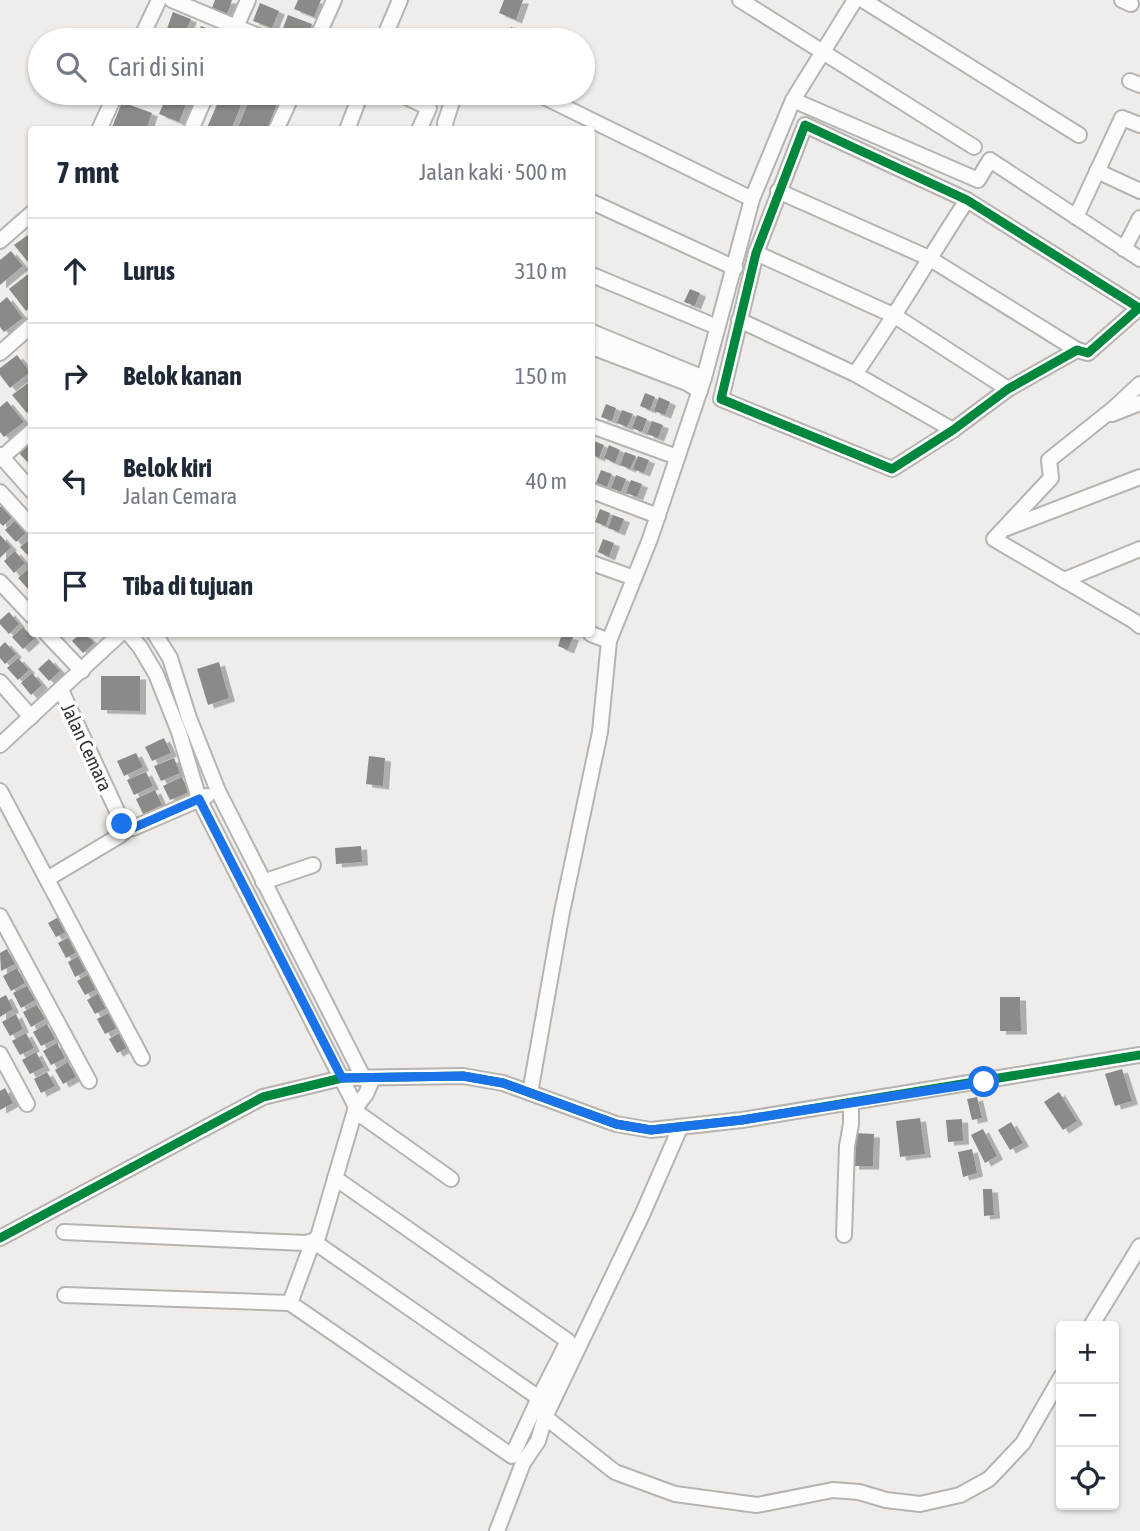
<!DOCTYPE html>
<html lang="id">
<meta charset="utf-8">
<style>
:root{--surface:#fff;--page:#f2f2f3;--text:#1f2937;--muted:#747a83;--line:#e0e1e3}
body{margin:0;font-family:"Asap Condensed",sans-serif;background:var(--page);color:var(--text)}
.controls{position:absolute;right:21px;bottom:21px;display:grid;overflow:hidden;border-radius:7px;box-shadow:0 2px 5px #0004}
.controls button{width:63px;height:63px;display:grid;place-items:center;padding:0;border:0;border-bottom:2px solid var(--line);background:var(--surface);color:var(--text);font:35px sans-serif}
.stop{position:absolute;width:21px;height:21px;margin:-16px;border:5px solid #1a73e8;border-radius:50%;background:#fff}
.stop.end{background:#1a73e8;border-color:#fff;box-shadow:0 2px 7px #0008}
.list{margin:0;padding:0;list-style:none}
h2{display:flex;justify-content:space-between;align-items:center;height:91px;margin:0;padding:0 28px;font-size:30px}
h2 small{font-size:23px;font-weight:400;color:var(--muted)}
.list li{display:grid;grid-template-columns:46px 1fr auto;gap:21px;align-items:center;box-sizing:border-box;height:105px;padding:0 28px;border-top:2px solid var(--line)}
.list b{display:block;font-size:26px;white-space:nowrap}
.list p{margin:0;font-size:23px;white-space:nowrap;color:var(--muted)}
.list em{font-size:23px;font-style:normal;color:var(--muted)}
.icon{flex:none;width:38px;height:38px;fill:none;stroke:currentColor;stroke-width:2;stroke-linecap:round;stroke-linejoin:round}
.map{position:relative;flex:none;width:1140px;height:1531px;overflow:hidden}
.search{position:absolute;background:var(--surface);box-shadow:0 2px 5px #0004;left:28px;top:28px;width:567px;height:77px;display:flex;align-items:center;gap:18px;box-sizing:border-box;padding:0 24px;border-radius:38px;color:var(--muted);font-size:26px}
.panel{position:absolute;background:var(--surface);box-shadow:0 2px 5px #0004;left:28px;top:126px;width:567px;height:511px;border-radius:7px}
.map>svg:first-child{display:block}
</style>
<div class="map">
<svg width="1140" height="1531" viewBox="0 0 1140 1531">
<defs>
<filter id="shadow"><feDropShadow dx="6" dy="3.5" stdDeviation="0" flood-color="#0004"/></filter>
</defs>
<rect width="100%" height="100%" fill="#efece9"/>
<!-- building -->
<g fill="#8c8a87" filter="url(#shadow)">
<polygon points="215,0 232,0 227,14 212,8"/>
<polygon points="298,0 321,0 314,17 294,9"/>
<polygon points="504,0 523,0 516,20 499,13"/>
<polygon points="260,3 279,11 272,28 253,21"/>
<polygon points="173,12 191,19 182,40 172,40 164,37"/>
<polygon points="288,15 312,24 306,40 291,40 280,36"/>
<polygon points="201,26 220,33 217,40 195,40"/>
<polygon points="511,27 537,36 536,40 506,40"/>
<polygon points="168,93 190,95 179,122 159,114"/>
<polygon points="222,93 246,93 231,130 206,130"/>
<polygon points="252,93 281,93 267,130 237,130"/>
<polygon points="122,102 152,113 146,130 111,130"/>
<polygon points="32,232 32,259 28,262 14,245"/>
<polygon points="11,251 23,266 0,285 0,260"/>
<polygon points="32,271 32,306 26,311 9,289"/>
<polygon points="690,289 700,293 695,306 684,302"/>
<polygon points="7,297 23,318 4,332 0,327 0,303"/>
<polygon points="17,355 30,372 10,388 0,375 0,368"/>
<polygon points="32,380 32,409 27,413 12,395"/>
<polygon points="645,393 655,397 650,410 640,406"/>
<polygon points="659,397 670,402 665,415 654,411"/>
<polygon points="7,401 24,422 4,437 0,432 0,407"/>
<polygon points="606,404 616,408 612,421 601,417"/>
<polygon points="622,410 633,414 627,427 617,423"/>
<polygon points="637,415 647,419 642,432 632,428"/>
<polygon points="652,421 663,425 658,438 647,434"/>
<polygon points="32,439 32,467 17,451"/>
<polygon points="594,441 604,445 599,458 592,455"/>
<polygon points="609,445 620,450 615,463 604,458"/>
<polygon points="625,452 636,456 630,469 620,465"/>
<polygon points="638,456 649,460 644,473 633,469"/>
<polygon points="601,470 612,474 607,487 596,483"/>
<polygon points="616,475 626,479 621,492 611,488"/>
<polygon points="631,480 642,484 637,497 626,493"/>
<polygon points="3,505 14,516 3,526 0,523 0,507"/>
<polygon points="600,509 610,513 606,526 595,522"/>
<polygon points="613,515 624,519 619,532 608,528"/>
<polygon points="16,520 27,532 16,542 5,530"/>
<polygon points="0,535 11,547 0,558"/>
<polygon points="32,537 32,560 20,547"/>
<polygon points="603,539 614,543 609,557 598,552"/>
<polygon points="15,551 25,563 14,573 4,561"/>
<polygon points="29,568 32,571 32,588 29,590 18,578"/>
<polygon points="9,612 19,624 9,634 0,624 0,620"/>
<polygon points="23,627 34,639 23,649 12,637"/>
<polygon points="80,634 85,634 94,643 83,653 72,641"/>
<polygon points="562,634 573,637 568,650 558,646"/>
<polygon points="5,642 16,654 5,664 0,658 0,647"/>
<polygon points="18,658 29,670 18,680 7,668"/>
<polygon points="49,659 60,671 49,681 38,669"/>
<polygon points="219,662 229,698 208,705 197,669"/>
<polygon points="32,673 42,685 31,695 21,683"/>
<polygon points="101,676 140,676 140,711 101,710"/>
<polygon points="164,738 171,753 152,761 145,747"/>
<polygon points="136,753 143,767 124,776 117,761"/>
<polygon points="369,756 385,758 383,786 366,784"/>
<polygon points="174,758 180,773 161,781 154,766"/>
<polygon points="146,772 153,786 134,795 127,780"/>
<polygon points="182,777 189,792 170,800 163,786"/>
<polygon points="155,790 162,805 143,814 136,799"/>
<polygon points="361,846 362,862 336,864 335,848"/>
<polygon points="62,915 70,930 56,937 48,923"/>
<polygon points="71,936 79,951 66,958 58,943"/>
<polygon points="7,949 15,964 1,971 0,953"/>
<polygon points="81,955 89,969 75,977 68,962"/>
<polygon points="17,968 25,983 11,991 3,976"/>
<polygon points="91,973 99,988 85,995 77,981"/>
<polygon points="27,986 35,1000 21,1008 13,993"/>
<polygon points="101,992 109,1007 95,1014 87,1000"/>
<polygon points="6,995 13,1009 0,1017 0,998"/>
<polygon points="1000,997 1020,997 1021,1031 1000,1031"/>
<polygon points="37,1005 45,1019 31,1027 23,1012"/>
<polygon points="111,1012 119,1027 105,1034 97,1019"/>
<polygon points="16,1014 23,1029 10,1036 2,1022"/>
<polygon points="47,1024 55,1039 41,1046 33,1032"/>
<polygon points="123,1031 131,1046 117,1053 109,1039"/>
<polygon points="26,1033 34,1048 20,1055 12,1041"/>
<polygon points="57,1043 65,1058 51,1065 43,1051"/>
<polygon points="36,1052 44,1067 30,1074 22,1060"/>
<polygon points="68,1062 76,1077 63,1084 55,1070"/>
<polygon points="1122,1069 1132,1101 1115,1106 1105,1074"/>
<polygon points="47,1072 55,1086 41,1093 34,1079"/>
<polygon points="5,1088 13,1103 0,1110 0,1091"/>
<polygon points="1059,1092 1077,1121 1063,1130 1044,1102"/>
<polygon points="977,1097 982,1118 972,1120 967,1099"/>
<polygon points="920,1118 925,1154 900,1157 896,1121"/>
<polygon points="962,1119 963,1141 948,1142 946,1120"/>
<polygon points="1011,1122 1023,1143 1010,1150 998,1130"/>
<polygon points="983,1129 997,1156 985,1163 971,1135"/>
<polygon points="854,1133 874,1134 873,1166 853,1166"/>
<polygon points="972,1149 977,1173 963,1177 958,1152"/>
<polygon points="983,1189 992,1189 994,1215 984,1216"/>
</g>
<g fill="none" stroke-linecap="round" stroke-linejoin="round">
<!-- street casing -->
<g stroke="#b6b4b1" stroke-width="18">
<g id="street">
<polyline points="172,0 236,27 248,0"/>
<polyline points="740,0 974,147"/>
<polyline points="863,0 1079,135"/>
<polyline points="1122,0 1131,4"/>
<polyline points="140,40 159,0"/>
<polyline points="230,40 236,27 269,40"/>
<polyline points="316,40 334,0"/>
<polyline points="383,40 400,0"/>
<polyline points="1130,81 1140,85"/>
<polyline points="398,93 429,108 419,130"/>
<polyline points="536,93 752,199"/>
<polyline points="793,100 855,0"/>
<polygon points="805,125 967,200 1139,308 1088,353 1077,350 1008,389 953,430 892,469 721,399 756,253"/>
<polyline points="99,130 116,93"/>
<polyline points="191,130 207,93"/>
<polyline points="276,130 293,93"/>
<polyline points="347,130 361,93"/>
<polyline points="446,130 445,123 455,93"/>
<polyline points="1097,171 1140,191"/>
<polyline points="778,191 929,258 1077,350"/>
<polyline points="592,202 735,268"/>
<polyline points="1076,217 1122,118 1140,125"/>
<polyline points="0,241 32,213"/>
<polyline points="1124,249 1140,218"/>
<polyline points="756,253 895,316 1008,389"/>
<polyline points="592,275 717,327"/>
<polyline points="739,320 855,374 953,430"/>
<polyline points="592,332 704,378"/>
<polyline points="592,347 687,383 700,391"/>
<polyline points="0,353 32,325"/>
<path d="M855,374c40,-57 74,-116 112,-174"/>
<polyline points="1140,384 1113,409 1049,460 1051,478 994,539 1134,621 1140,626"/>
<polyline points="1112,414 1140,403"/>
<polyline points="592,426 677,457"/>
<polyline points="0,455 32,491"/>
<polyline points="0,459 32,431"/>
<polyline points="592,491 658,516"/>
<polyline points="0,492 32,527"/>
<polyline points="1007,528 1140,477"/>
<polyline points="592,563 634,578"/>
<polyline points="1064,580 1140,549"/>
<polyline points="0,582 32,616"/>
<polyline points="47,634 82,671"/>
<polyline points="155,634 170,658 189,718 218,791 364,1079"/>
<polyline points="609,641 650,539 704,378 752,199 793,100 978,180 990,160 1140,259"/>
<polyline points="0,682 31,717"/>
<polyline points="61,690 123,824 133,828 207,796"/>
<polyline points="0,745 120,634"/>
<polyline points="0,791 142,1058"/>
<polyline points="47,879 119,836 128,828"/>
<polyline points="263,882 313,865"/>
<polyline points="0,916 89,1081"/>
<polyline points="0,1054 27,1104"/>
<polyline points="530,1093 562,912 600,732 609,641 591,634"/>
<polyline points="356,1107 366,1094 373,1078"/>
<polyline points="355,1111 451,1179"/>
<polyline points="335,1178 568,1341 539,1398"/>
<polyline points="64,1232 306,1243 313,1241 318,1237 356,1107 199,799 179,732 156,674 140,647 129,634"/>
<polyline points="844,1235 847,1146 851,1124 851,1102"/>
<polyline points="0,1238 263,1097 342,1078 463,1076 503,1083 616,1124 651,1130 742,1120 1140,1055"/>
<polygon points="313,1241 539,1398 512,1456 290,1303"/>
<polyline points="65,1295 290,1303"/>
<polyline points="1091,1326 1140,1246"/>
<polyline points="545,1417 615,1472 675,1494 757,1505 833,1490 859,1492 886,1500 920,1504 960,1495 989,1479 1023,1443 1061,1377"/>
<polyline points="497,1531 523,1463 538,1441 545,1417 642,1215 680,1128"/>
</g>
</g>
<!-- street -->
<use href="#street" stroke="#fdfcfc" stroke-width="14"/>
<!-- cycleway casing -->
<g stroke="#fff" stroke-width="13">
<g id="cycleway">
<polygon points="805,125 967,200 1139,308 1088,353 1077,350 1008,389 953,430 892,469 721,399 756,253"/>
<polyline points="0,1238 263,1097 342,1078 463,1076 503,1083 616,1124 651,1130 742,1120 1140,1055"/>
</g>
</g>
<!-- cycleway -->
<use href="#cycleway" stroke="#00873e" stroke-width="9"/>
</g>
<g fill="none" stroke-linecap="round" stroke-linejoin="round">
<!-- route -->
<polyline stroke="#1a73e8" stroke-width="9" points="122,824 133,828 199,799 342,1078 463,1076 503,1083 616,1124 651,1130 742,1120 984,1082"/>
</g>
<g text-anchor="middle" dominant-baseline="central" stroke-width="7" stroke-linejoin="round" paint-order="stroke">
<!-- street labels -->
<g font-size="19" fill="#343230" stroke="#fff">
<text transform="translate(87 747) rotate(65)">Jalan Cemara</text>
</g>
</g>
</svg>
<div class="controls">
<button>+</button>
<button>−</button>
<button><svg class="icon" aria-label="locate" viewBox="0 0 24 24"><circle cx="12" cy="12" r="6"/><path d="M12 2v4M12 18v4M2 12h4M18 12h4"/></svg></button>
</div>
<div class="stop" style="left:984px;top:1082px"></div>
<div class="stop end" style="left:122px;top:824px"></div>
<div class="search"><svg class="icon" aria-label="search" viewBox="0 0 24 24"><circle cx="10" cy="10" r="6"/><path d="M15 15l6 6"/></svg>Cari di sini</div>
<section class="panel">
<h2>7 mnt<small>Jalan kaki · 500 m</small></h2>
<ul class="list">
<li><svg class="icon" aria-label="ahead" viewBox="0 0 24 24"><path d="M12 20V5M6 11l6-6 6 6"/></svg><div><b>Lurus</b></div><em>310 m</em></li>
<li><svg class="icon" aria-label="right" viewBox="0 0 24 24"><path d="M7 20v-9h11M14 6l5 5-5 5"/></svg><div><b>Belok kanan</b></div><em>150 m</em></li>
<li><svg class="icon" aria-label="left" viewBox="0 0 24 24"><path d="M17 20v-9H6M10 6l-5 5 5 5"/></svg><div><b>Belok kiri</b><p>Jalan Cemara</p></div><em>40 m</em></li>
<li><svg class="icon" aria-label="arrive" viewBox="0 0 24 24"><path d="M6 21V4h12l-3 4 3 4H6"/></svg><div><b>Tiba di tujuan</b></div></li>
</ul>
</section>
</div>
